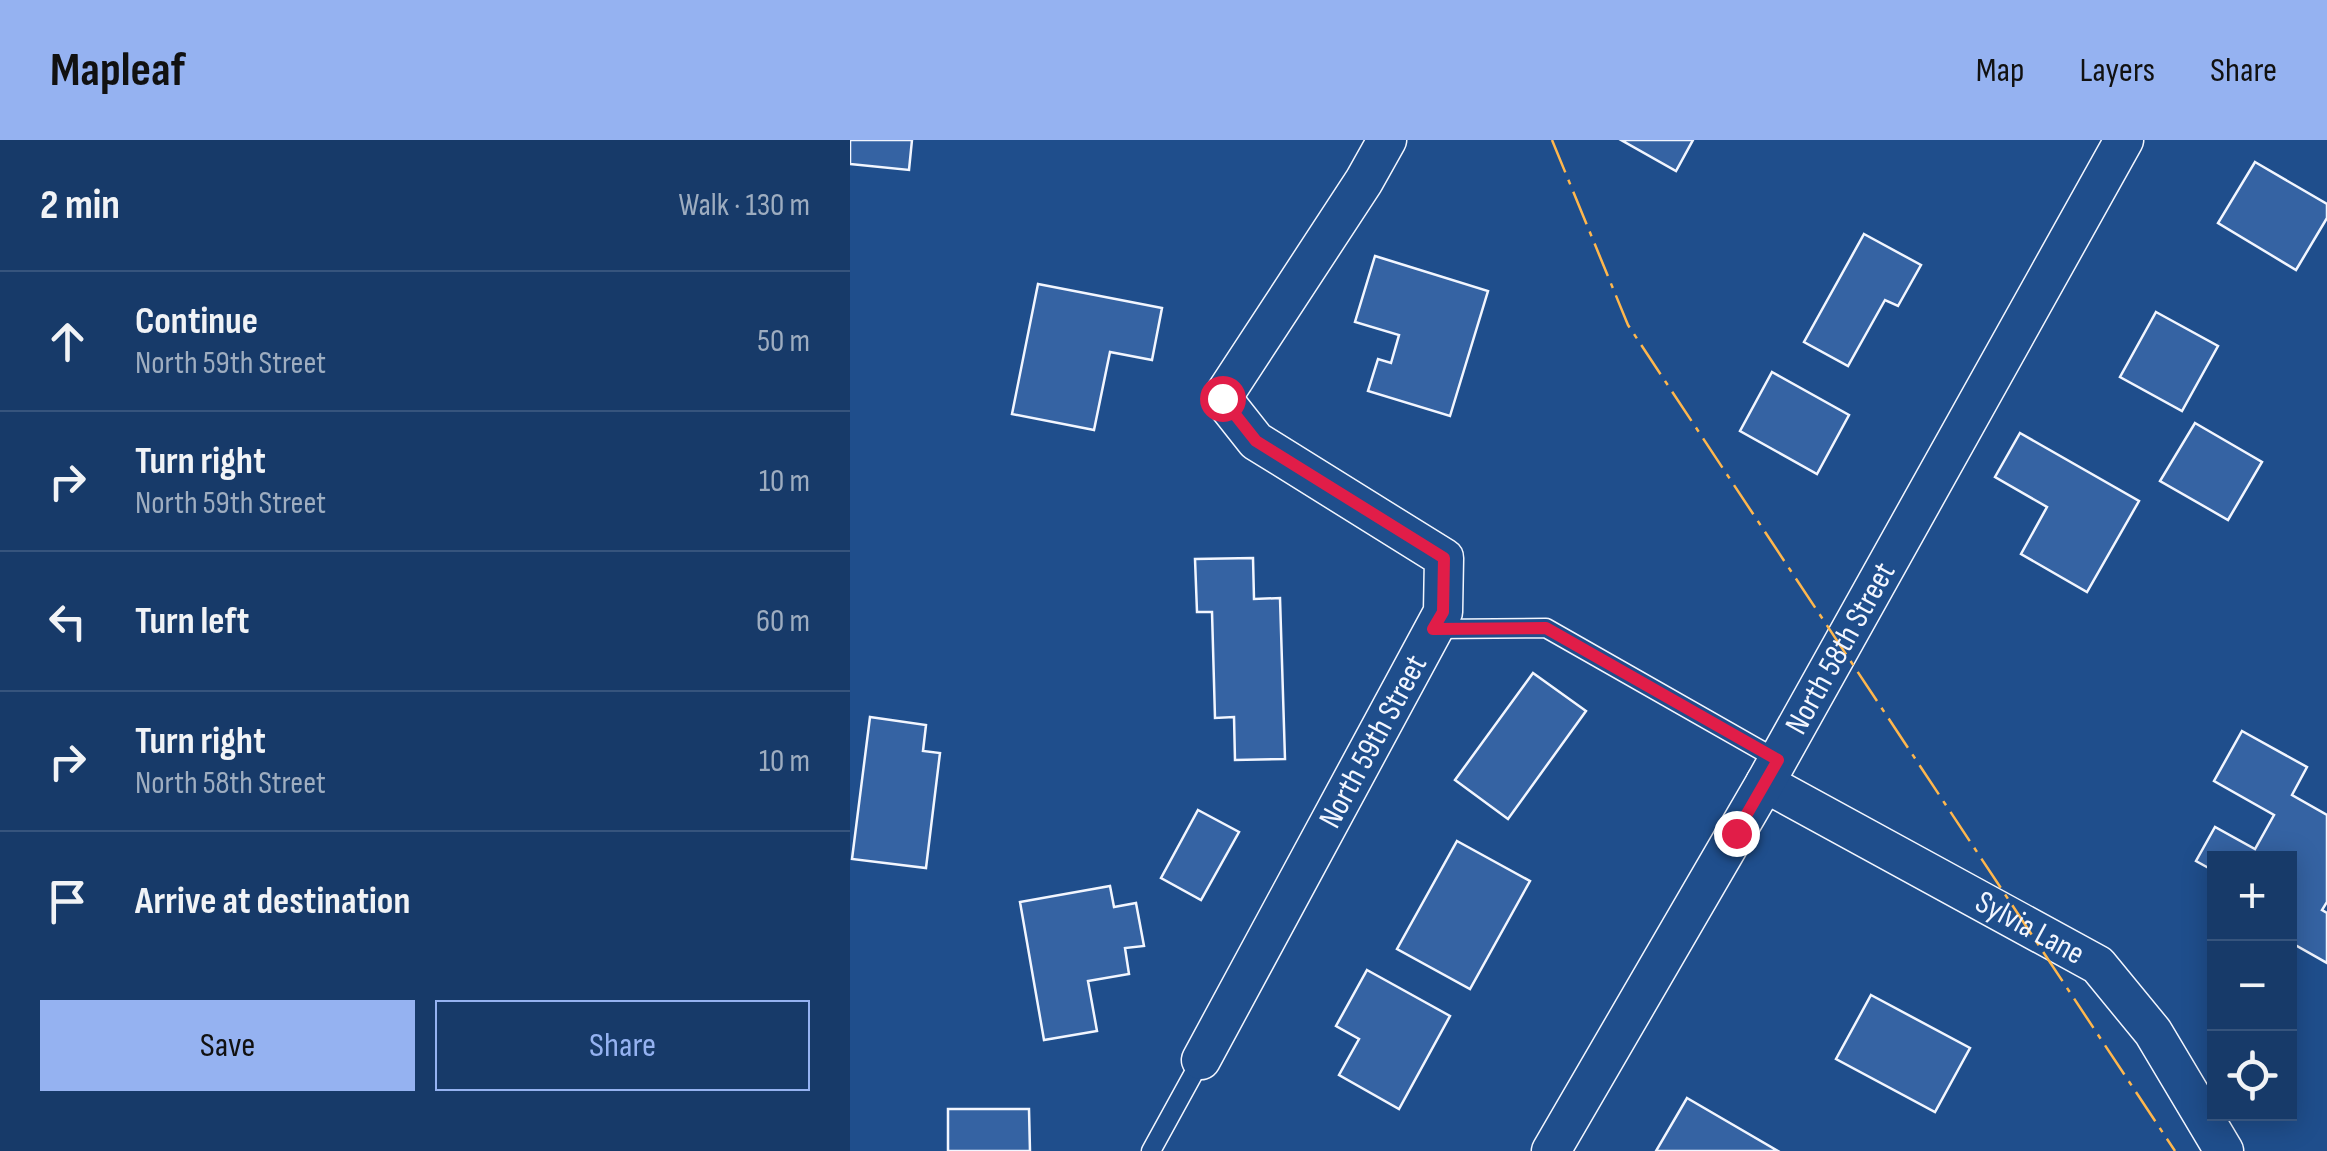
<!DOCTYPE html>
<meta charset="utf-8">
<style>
:root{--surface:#173a69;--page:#20416f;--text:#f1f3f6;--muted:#9eadc0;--line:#36547d;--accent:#95b2f1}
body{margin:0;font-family:"Sofia Sans Condensed",sans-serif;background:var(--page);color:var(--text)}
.controls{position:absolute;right:30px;bottom:30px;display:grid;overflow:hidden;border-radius:0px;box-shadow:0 5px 25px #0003}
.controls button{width:90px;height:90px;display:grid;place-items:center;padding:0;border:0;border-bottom:2px solid var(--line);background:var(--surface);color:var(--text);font:50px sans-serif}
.stop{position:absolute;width:30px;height:30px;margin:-22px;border:8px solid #e11d48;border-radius:50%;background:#fff}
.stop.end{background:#e11d48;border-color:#fff;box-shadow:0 2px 10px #0008}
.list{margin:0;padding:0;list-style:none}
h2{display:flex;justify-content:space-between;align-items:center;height:130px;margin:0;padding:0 40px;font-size:42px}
h2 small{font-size:32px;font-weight:400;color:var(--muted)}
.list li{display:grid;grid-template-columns:65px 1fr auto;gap:30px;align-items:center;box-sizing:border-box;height:140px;padding:0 40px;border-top:2px solid var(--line)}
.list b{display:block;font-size:38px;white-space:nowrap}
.list p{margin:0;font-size:32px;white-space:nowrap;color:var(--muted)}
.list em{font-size:32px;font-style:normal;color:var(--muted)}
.actions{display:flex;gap:20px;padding:30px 40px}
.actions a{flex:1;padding:22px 0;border:2px solid var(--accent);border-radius:0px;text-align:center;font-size:35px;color:var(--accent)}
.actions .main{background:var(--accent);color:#111}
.icon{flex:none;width:55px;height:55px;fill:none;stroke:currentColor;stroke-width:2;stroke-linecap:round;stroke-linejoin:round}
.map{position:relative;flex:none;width:1477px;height:1011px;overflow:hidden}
header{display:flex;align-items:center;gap:60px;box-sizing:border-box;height:140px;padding:0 50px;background:var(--accent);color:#111}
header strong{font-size:48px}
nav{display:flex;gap:55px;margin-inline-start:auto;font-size:35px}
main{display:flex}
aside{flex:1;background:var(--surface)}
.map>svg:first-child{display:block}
</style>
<header>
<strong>Mapleaf</strong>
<nav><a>Map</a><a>Layers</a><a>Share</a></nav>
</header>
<main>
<aside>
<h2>2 min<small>Walk · 130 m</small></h2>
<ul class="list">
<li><svg class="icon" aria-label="ahead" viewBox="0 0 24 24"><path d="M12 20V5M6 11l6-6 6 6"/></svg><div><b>Continue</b><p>North 59th Street</p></div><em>50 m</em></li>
<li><svg class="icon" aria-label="right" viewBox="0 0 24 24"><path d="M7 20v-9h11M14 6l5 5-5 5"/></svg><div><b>Turn right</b><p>North 59th Street</p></div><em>10 m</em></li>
<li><svg class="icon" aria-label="left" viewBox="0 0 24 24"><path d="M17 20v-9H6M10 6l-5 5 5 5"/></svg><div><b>Turn left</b></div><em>60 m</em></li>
<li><svg class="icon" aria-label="right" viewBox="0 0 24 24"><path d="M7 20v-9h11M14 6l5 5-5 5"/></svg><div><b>Turn right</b><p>North 58th Street</p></div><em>10 m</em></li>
<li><svg class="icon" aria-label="arrive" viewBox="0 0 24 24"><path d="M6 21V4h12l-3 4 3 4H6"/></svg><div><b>Arrive at destination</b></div></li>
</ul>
<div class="actions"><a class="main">Save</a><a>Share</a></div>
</aside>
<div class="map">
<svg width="1477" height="1011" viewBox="0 0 1477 1011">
<rect width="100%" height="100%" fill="#1f4e8c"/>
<!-- building -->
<g fill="#3563a3" stroke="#f2f6ff" stroke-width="2.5">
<polygon points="0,0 62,0 59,30 0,24"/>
<polygon points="771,0 843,0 826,31"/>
<polygon points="1405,22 1477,64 1477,78 1446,130 1368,83"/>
<polygon points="1014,94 1071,125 1048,166 1035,160 998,226 954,202"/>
<polygon points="525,116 638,151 600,276 518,251 528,219 541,223 549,195 505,182"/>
<polygon points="188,144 312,168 302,220 260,212 244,290 162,274"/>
<polygon points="1306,172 1368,206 1332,271 1270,237"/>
<polygon points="922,232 999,275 967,334 890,291"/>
<polygon points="1345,283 1412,322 1378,380 1310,341"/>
<polygon points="1170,293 1289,361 1237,452 1171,414 1197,367 1145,337"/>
<polygon points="403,418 404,459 430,458 435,619 385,620 384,577 365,578 362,472 347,472 345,419"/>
<polygon points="683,533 736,571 658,679 605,640"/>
<polygon points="20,577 76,585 73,611 90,613 76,728 2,719"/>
<polygon points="1392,591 1457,627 1442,655 1477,675 1477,762 1472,770 1477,773 1477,823 1440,802 1440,718 1364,718 1364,731 1346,721 1365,687 1405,709 1424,675 1364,641"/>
<polygon points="348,670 389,692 351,760 311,738"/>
<polygon points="607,701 680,741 620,849 547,809"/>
<polygon points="260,746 264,767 286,763 294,806 275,808 279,834 238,841 247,891 194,900 170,762"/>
<polygon points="517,830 600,876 549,969 489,935 509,899 486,886"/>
<polygon points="1021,855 1120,908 1085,972 986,919"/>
<polygon points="837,958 928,1011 806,1011"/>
<polygon points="98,969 179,969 180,1011 98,1011"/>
</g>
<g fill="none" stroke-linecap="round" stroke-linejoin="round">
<!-- lane casing -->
<g stroke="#f2f6ff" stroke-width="21">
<g id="lane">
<polyline points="583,489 696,488 928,620"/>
<polyline points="301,1011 351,920"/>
</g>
</g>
<!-- street casing -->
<g stroke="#f2f6ff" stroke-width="41">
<g id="street">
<path id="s1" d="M915,643l333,182 55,67 71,119"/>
<path id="s2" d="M351,920l242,-448 1,-54 -188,-117 -34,-43 142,-217 23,-41"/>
<path id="s3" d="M701,1011l214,-368 359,-643"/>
</g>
</g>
<!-- lane -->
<use href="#lane" stroke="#1f4e8c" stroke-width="18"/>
<!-- street -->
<use href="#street" stroke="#1f4e8c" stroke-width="38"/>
<!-- power -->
<polyline stroke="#ffb74d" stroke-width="2.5" stroke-dasharray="35 8 5 8" stroke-linecap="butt" points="702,0 778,185 1325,1011"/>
</g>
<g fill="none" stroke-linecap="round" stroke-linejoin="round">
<!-- route -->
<polyline stroke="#e11d48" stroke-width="12" points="372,258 406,301 594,418 593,472 583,489 696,488 928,620 886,693"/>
</g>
<g text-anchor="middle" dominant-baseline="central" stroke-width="8" stroke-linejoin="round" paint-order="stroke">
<!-- street labels -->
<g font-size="32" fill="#f2f6ff" stroke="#1f4e8c">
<text stroke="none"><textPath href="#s3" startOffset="580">North 58th Street</textPath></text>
<text stroke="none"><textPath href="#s2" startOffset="362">North 59th Street</textPath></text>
<text stroke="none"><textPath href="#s1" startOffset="302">Sylvia Lane</textPath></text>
</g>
</g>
</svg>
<div class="controls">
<button>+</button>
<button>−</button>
<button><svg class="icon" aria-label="locate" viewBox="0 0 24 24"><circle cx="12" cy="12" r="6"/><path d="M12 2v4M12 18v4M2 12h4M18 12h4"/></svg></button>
</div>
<div class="stop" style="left:372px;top:258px"></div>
<div class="stop end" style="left:886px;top:693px"></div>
</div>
</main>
